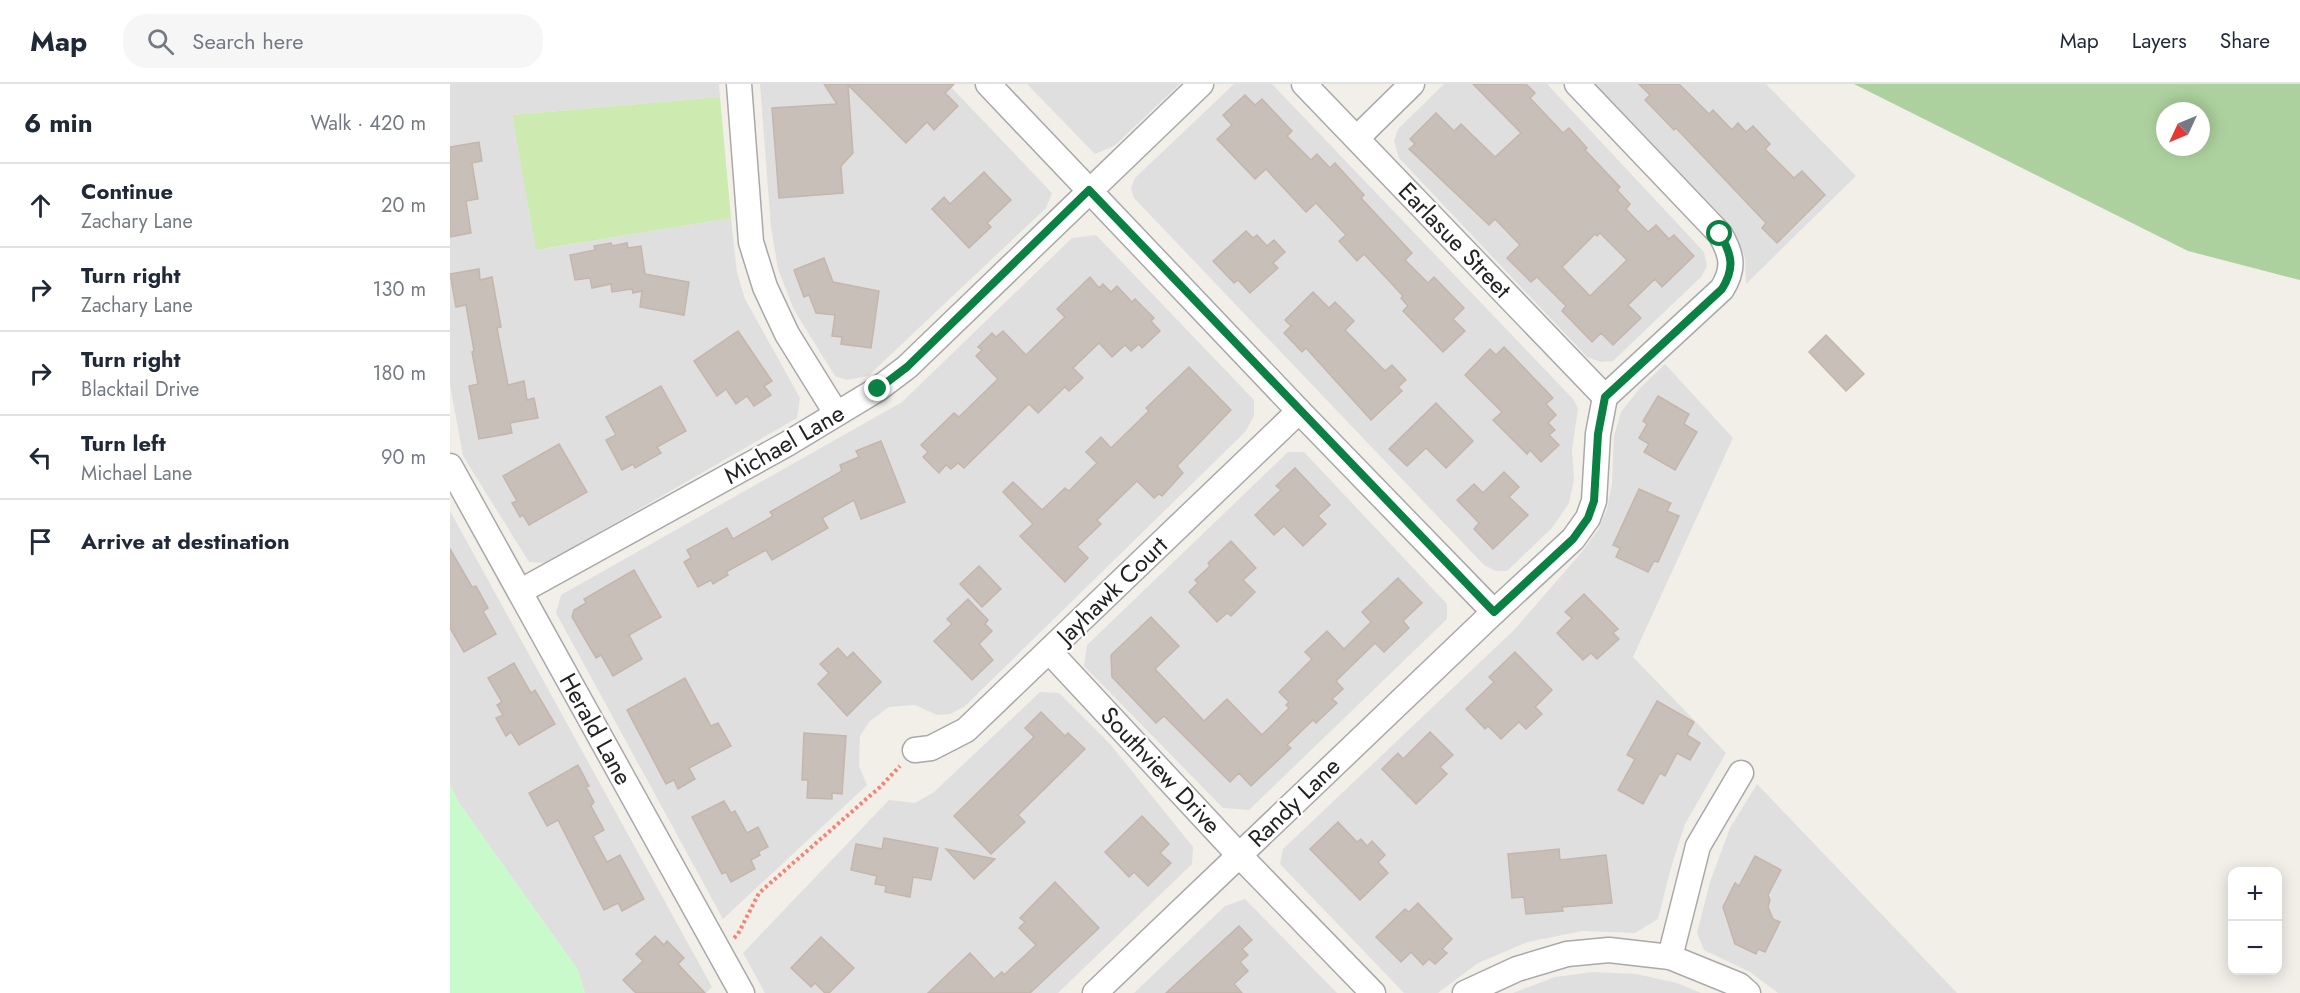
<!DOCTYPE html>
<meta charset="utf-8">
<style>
:root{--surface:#fff;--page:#f6f6f7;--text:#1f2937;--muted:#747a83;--line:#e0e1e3}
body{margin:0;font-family:Jost,sans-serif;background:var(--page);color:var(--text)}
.controls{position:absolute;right:18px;bottom:18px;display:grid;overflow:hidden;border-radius:12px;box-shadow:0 3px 15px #0003}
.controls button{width:54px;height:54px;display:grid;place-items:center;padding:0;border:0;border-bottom:2px solid var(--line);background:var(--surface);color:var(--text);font:30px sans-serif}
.compass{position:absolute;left:1706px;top:18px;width:54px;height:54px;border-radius:50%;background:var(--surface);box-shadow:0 3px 15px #0003;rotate:226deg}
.stop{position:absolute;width:18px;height:18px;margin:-14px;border:4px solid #0b8043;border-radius:50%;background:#fff}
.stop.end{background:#0b8043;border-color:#fff;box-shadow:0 2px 6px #0008}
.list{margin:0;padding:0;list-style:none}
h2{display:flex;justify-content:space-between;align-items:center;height:78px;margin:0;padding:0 24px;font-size:26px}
h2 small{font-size:20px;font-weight:400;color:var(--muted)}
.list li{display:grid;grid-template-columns:39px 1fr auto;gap:18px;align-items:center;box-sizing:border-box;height:84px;padding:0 24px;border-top:2px solid var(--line)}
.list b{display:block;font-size:22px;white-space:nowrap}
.list p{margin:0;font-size:20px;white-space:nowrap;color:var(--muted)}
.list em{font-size:20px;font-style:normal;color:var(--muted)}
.icon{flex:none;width:33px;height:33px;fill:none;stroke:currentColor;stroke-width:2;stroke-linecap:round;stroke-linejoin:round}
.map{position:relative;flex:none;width:1850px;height:909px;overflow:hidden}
header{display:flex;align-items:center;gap:36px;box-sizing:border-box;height:84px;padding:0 30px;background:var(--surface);border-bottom:2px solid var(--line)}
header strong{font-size:28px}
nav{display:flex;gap:33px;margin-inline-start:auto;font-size:21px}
.search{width:420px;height:54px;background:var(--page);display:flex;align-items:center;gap:15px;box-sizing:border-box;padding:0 21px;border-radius:24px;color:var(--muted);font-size:22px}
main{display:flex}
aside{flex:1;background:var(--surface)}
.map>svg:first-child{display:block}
</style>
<header>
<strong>Map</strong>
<div class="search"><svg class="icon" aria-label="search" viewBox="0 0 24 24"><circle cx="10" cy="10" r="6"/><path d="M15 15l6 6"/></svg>Search here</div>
<nav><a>Map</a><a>Layers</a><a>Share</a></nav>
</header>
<main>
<aside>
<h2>6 min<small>Walk · 420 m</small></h2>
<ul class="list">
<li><svg class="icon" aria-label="ahead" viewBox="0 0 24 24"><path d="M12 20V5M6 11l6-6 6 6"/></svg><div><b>Continue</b><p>Zachary Lane</p></div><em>20 m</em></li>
<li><svg class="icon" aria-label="right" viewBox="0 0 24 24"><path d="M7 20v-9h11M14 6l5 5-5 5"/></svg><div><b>Turn right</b><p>Zachary Lane</p></div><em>130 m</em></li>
<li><svg class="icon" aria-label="right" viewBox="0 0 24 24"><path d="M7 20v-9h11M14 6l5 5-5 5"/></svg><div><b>Turn right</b><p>Blacktail Drive</p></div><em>180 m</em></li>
<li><svg class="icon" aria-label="left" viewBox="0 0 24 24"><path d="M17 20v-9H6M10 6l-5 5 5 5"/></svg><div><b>Turn left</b><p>Michael Lane</p></div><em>90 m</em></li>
<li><svg class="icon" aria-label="arrive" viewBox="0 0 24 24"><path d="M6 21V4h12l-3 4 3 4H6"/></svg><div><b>Arrive at destination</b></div></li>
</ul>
</aside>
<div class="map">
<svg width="1850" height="909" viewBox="0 0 1850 909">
<rect width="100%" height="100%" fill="#f2efe9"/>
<!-- residential -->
<g fill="#e0dfdf">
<polygon points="0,0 269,0 270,13 62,31 87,166 281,134 287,189 295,215 350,314 347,334 96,479 79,478 13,372 0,301"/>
<polygon points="310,0 498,0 602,109 596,124 418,292 397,296 385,292 344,226 328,185 321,143"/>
<polygon points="577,0 730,0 664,62 645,70"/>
<polygon points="784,0 822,0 1124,316 1128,325 1122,365 1124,395 1119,419 1102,444 1057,487 1046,487 1034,481 684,114 681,104 685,94"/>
<polygon points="994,0 1097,0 1254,168 1257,182 1251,193 1163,277 1151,278 1137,273 949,74 944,57 948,45"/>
<polygon points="1144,0 1316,0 1406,92 1296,200 1295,174 1285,150 1269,129"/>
<polygon points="646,151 804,316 804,332 795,348 514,623 500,630 487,631 465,621 439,623 420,637 410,652 409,682 417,701 273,835 106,529 111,511 452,318 622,154"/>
<polygon points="1215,280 1283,354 1183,573 1276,669 1235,740 1220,787 1208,835 1185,849 1132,847 1078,858 1028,879 988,909 954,909 830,780 833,765 1064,546 1131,469 1148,446 1157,425 1162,399 1164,352 1171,328 1190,304"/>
<polygon points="838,368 854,368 997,520 997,535 799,726 773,724 634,582 637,561"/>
<polygon points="0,427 262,903 256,909 135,909 128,886 9,719 0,701"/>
<polygon points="590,608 609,609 660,660 743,763 742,780 608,909 315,909 293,869 439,716 465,719 484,708"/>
<polygon points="1307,700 1507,909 1328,909 1300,888 1254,866 1247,849 1260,798 1280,744"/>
<polygon points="795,815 887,909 684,909 775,822"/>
<polygon points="1143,888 1186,890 1227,899 1251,909 1063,909 1105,893"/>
</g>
<!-- grass -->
<polygon fill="#cdebb0" points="270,13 281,134 86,166 62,31"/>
<!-- forest -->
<path fill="#add19e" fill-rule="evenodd" d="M1404,0h446v196l-112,-29zM1715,27h36v36h-36z"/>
<!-- park -->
<polygon fill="#c8facc" points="0,701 9,719 128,886 135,909 0,909"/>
<!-- building -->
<g fill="#c7bfb8" stroke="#c4b6ab" stroke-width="1.5" fill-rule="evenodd">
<polygon points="374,0 504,0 495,9 508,22 484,46 477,38 456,59 398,1 403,69 391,82 393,109 329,114 322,24 387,20"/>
<path d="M1023,0h53l9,9 -5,5 33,35 6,-5 18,20 -2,2 35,37 -3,3 13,14 -4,5 22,23 8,-7 13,14 5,-4 20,21 -32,31 -7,-8 -27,26 13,13 -28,27 -12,-12 -9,9 -30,-31 4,-5 -29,-29 -6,5 -24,-24 13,-13 -25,-26 -6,6 -80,-76 6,-5 -5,-5 26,-26 18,18 7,-7 34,33 26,-24zM1150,149l27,27 -37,36 -28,-29 33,-33 2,2z"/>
<polygon points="1189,0 1229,0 1259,30 1263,26 1282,46 1288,39 1296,48 1303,42 1320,60 1315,65 1344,94 1352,87 1375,111 1327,159 1312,144 1316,139 1226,44 1224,46 1195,16 1200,11"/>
<polygon points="795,11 805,21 812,15 842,47 837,52 861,76 867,70 880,84 885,79 914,111 911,114 962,169 955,176 978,199 984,193 1014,224 1003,235 1015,247 993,268 953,227 958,222 951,214 953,212 914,170 907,177 889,157 896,151 866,119 856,128 816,85 805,95 767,55 782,41 773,31"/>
<polygon points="29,58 32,77 22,79 28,115 16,117 21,149 0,153 0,63"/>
<polygon points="534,88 561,116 537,139 541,143 519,164 482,125 494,113 500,120"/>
<polygon points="796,147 803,154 807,151 817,162 824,156 835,168 823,179 828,184 800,209 788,196 784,199 763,177"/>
<polygon points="161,159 162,162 177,159 178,164 191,162 195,190 239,198 234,231 190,223 192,207 183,209 182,205 162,208 161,200 142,204 140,194 125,196 120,171 145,166 144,162"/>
<polygon points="374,174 383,198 429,207 421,264 391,260 392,253 382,252 385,231 366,229 359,211 354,213 344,186"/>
<polygon points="29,185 30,196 42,193 51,243 47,244 58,301 74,297 77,316 84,314 88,334 60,339 62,349 29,355 19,302 28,300 22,268 24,267 16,221 6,223 0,190"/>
<polygon points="640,193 649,204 653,200 661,208 667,202 682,218 685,215 704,234 701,237 710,247 692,264 689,260 681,267 675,261 662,273 649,259 623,284 633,294 619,307 615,303 588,329 579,320 514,384 508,379 501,385 496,381 489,389 473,373 478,368 471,361 504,329 509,333 548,295 526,272 532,266 528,263 542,249 546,253 553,247 576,271 615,233 607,225"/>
<polygon points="863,208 879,224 885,218 904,237 895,246 935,287 942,281 956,296 948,303 952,307 921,336 856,264 852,268 834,249 841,242 835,236"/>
<polygon points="288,247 322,297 314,302 321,311 304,322 297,312 286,320 276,305 267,312 244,277"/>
<polygon points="1376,251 1414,290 1396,307 1359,268"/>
<polygon points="1054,263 1103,314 1096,320 1106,331 1098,339 1105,346 1099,351 1109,361 1091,378 1080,366 1077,370 1043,336 1052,328 1015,291 1040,265 1046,271"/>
<polygon points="739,283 781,326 727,382 733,389 712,412 709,410 704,414 687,397 647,436 651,440 627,463 638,474 615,498 570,452 583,440 553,408 563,398 592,426 615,404 619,407 647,379 636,368 651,353 661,364 699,327 696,324"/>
<polygon points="211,302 236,347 207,363 211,369 185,384 183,380 172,386 156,356 166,351 156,333"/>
<polygon points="1208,312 1239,330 1234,340 1247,348 1225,386 1194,368 1199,360 1189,354 1197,340 1193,337"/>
<polygon points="986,319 1023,357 996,384 976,364 957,382 939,365"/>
<polygon points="431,357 455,418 411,435 404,416 372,434 378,444 322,476 316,466 276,488 278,491 263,500 261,496 248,503 234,478 241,474 237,466 277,444 283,455 323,432 320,428 392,387 390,381 409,373 406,367"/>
<polygon points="109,360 137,408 79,441 73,431 70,433 62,419 67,417 53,392"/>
<polygon points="845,384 880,421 868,432 876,440 853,462 834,442 824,451 805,431 831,406 826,402"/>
<polygon points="1054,388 1069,403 1059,413 1078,431 1043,465 1024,445 1029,439 1007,416 1024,400 1033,409"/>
<polygon points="1189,405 1221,419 1217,427 1229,432 1208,478 1204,477 1198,488 1166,473 1170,464 1163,461"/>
<polygon points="781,457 806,484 793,496 805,508 781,532 777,529 767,538 739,508 748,499 745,496 760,482 758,479"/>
<polygon points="0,465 22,503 26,502 38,524 33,527 46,550 14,568 0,544"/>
<polygon points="529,482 551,505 532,523 510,500"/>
<polygon points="184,486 211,533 179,551 192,575 163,592 151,571 146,574 122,533 124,526 136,519 134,515"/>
<polygon points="948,494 972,519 953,537 959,544 934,568 925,559 886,597 893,605 882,615 887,619 866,639 863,636 837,661 841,664 801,702 789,689 780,698 714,632 706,639 662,593 661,571 701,533 729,562 705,585 754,637 777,615 812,651 839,624 836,621 839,618 829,608 862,575 855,568 877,547 894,565 921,538 912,528"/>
<polygon points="1134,510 1168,545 1163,549 1169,555 1147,575 1141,569 1133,576 1107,549 1122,534 1115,528"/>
<polygon points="518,515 538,536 535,540 542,547 529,560 543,576 522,596 484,557 502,540 497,535"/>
<polygon points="388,564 397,574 403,568 431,598 397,632 368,600 379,589 370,580"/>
<polygon points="1065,568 1102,606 1085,623 1092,630 1076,645 1069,638 1051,655 1038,642 1035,645 1016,625 1044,598 1039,593"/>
<polygon points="64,579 81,609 85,606 105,640 69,661 61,648 56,652 46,634 53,631 47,621 52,618 38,594"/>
<polygon points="235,594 261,642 268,639 281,662 239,684 245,695 228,705 224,696 216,700 177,626"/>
<polygon points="1207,617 1244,638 1237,651 1250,659 1240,676 1227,669 1215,692 1210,689 1193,720 1168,706 1185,675 1177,671"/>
<polygon points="591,628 615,652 618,649 635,665 568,731 575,738 541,770 504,732 584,653 575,644"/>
<polygon points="980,648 1003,671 990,683 997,690 966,720 932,685 948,669 953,675"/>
<polygon points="354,649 396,652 392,710 382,709 382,715 357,714 358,696 352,696"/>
<polygon points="128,681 139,702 136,703 144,718 141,722 154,746 143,752 157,778 170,771 194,815 172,827 168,819 154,826 108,736 97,742 79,709"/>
<polygon points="274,717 281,729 285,727 297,749 308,743 318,763 308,768 310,771 301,776 305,785 281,798 276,788 272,790 242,733"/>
<polygon points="692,732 719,760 710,769 721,779 698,802 684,788 679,793 655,768"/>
<polygon points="888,738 907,758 911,755 917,762 922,757 935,771 928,778 938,789 910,816 860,765"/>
<polygon points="434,754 488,764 481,796 463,793 460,813 435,808 436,802 425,800 427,792 401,786 406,760 432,765"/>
<polygon points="496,765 545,775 524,795"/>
<polygon points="1109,765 1110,776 1156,771 1162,819 1112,823 1113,827 1076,830 1074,813 1062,814 1058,770"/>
<polygon points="1305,772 1331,786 1318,811 1320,816 1318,823 1323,835 1330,838 1315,868 1308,865 1306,870 1285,860 1273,823 1285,799 1289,802"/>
<polygon points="605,798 649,844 580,909 478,909 520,869 544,895 552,888 554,891 586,861 569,844 575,838 570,834"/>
<polygon points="968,819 1002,855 992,865 997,869 985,880 979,875 973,881 961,868 951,878 926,853 955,825 959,828"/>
<polygon points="789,842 802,856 792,865 798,871 790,878 798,887 784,900 792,909 716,909"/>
<polygon points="205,852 214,861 217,857 234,874 228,880 255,909 186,909 173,896 193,877 186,870"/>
<polygon points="371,853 404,884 379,909 375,909 365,899 361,903 341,884"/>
</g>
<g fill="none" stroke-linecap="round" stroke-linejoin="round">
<!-- minor casing -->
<g stroke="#a9a9a9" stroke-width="27">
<g id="minor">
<polyline points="289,0 301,158 315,203 337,250 386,329"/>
<polyline points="538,0 849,327 1044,528"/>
<polyline points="854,0 1155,313"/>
<polyline points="907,54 962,0"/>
<polyline points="0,382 292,909"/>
<polyline points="71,507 337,360 428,305 457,283 751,0"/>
<polyline points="599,567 789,771 923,909"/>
<polyline points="465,666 481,664 516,646 849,327"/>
<polyline points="1220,873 1248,762 1291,689"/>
<path d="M645,909l399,-381 79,-73 15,-21 6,-17 4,-67 7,-37 117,-108c13,-21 10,-34 -2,-55l-143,-150"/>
<polyline points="1015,909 1067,885 1117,870 1159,866 1220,873 1289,901 1298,909"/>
</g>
</g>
<!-- path -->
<polyline stroke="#fa8072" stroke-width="4" stroke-dasharray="3 3" stroke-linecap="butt" points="284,854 288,850 309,809 430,703 450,682"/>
<!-- minor -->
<use href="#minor" stroke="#fff" stroke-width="24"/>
</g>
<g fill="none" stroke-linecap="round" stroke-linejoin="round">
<!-- route -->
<path stroke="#0b8043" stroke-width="8" d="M428,305l29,-22 182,-177 405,422 79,-73 15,-21 6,-17 4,-67 7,-37 117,-108c13,-21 10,-34 -2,-55"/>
</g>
<g text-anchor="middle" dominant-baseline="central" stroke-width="4.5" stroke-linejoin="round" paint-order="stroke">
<!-- street labels -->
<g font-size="24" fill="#222" stroke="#fff">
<text transform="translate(1005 156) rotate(46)">Earlasue Street</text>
<text transform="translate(334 360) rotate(-30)">Michael Lane</text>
<text transform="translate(662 506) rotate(-44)">Jayhawk Court</text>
<text transform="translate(146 645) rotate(61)">Herald Lane</text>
<text transform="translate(711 686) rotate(47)">Southview Drive</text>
<text transform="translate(844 718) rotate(-44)">Randy Lane</text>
</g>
</g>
</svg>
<div class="controls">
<button>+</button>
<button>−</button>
</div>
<svg class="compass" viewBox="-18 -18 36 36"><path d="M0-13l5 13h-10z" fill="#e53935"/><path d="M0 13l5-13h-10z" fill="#747a83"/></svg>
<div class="stop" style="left:1270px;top:150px"></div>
<div class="stop end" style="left:428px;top:305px"></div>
</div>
</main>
